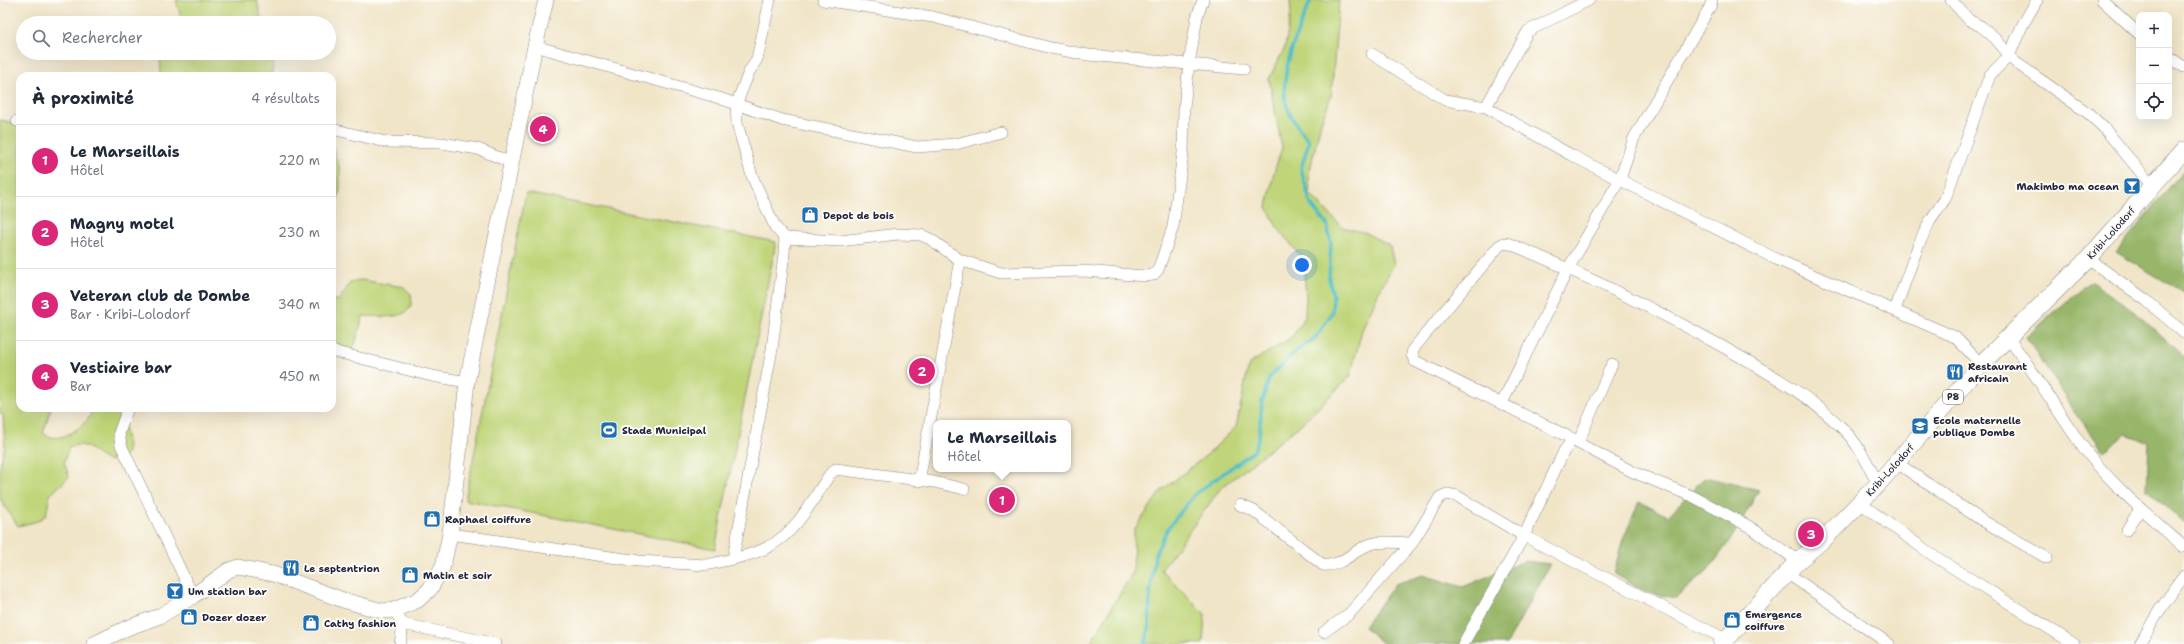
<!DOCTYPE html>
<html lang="fr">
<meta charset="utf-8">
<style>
:root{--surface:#fff;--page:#f2f2f3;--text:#1f2937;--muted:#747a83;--line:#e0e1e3;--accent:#db2777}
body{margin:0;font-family:"Shantell Sans",sans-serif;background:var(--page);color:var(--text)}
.controls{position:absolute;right:12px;top:12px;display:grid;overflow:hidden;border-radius:8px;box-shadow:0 4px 16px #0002}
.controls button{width:36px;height:36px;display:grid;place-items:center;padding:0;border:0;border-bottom:1px solid var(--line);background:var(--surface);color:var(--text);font:20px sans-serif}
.you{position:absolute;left:1302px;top:265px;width:14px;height:14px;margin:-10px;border:3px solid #fff;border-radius:50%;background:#1a73e8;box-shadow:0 0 0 6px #1a73e833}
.badge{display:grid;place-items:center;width:26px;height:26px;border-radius:50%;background:var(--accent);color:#fff;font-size:13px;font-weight:700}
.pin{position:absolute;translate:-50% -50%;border:2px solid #fff;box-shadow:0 1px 4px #0006}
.popup{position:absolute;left:933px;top:420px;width:138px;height:52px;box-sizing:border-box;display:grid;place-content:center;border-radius:8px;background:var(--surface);filter:drop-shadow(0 1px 3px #0005);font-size:13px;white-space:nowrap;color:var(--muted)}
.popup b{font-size:15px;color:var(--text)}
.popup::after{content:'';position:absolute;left:50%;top:100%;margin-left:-8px;border:8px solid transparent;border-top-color:var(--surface)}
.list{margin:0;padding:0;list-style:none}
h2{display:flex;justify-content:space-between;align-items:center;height:52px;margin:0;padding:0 16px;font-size:17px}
h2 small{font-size:13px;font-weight:400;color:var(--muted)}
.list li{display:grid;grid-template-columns:26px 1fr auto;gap:12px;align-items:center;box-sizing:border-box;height:72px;padding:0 16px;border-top:1px solid var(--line)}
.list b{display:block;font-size:15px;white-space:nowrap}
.list p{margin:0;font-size:13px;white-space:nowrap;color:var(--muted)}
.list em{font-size:13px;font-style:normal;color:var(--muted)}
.icon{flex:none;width:22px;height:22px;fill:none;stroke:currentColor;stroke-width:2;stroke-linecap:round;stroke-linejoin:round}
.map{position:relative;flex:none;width:2184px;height:644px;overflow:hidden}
.search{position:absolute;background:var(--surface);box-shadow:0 4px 16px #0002;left:16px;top:16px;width:320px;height:44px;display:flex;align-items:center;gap:10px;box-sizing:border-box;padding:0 14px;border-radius:22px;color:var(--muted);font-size:15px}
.panel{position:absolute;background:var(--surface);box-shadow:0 4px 16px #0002;left:16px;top:72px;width:320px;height:340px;border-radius:12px}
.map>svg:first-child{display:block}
</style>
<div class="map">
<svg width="2184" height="644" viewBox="0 0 2184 644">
<rect width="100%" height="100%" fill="#fdfcf7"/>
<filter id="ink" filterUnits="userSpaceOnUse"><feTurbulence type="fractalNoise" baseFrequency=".025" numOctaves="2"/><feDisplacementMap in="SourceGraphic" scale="8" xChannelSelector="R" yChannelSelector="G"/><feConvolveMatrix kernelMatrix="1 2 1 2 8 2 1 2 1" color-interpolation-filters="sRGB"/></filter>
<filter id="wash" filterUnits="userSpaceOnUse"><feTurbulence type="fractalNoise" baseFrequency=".012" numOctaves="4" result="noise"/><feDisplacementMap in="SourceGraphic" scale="16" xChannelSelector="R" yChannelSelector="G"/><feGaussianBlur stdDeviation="0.9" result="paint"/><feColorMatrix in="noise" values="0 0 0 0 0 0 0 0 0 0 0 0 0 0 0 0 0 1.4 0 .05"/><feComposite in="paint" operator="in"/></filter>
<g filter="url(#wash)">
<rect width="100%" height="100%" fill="#f1e5c8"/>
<!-- green -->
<g fill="#c0d579" stroke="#717c5a">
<polygon points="176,0 257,0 262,23 183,23"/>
<polygon points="1290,0 1339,0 1331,97 1321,122 1309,174 1310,194 1342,227 1366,233 1390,246 1394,265 1381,287 1362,330 1350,377 1299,426 1220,489 1161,570 1205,614 1203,644 1090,644 1133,572 1134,530 1161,491 1208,454 1236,427 1249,364 1292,337 1305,317 1306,295 1303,259 1277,227 1267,207 1274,172 1282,148 1269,79 1285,47 1291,13"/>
<polygon points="162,53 276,53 271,76 161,76 160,54"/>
<path d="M0,120l20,4v284h31l-8,25c13,11 31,0 42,-11 4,-3 6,-9 8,-14h35l-4,18 4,20 -2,10 -17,5c-17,-6 -19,-21 -40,-14l-5,15 5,15 -19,18 -4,20 -8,6 -20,5 -17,-25 -1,-7v-29l5,-19 -2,-31 -3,-2z"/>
<polygon points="332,144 340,170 340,191 332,218"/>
<polygon points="526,193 776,242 715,549 465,500"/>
<path d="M361,280l43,7 7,7c6,29 -31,22 -48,22l-11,39 -20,-2v-53h7l11,-17z"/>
</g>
<!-- forest -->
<g fill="#98b669" stroke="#5d6c52">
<polygon points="2184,170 2184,293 2116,252"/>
<polygon points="2090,281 2133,310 2184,357 2184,523 2147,489 2149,442 2126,434 2104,451 2072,408 2026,337"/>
<polygon points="1705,477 1759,490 1731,539 1710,568 1676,598 1645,592 1614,574 1622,542 1639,502 1668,516"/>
<polygon points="1525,561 1550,564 1507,644 1384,644 1364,627 1395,584 1423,575 1463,587"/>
</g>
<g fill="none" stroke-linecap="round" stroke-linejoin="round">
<!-- stream -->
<path stroke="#4fbec6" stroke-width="3.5" d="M1145,644l4,-16 1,-36 5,-38 13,-26 27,-34 59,-43 5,-15 3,-34 7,-24 27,-27 19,-13 17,-25 1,-17 -4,-17 2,-35 -4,-20 -16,-19 -10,-36 8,-28c-8,-10 -18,-22 -22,-34 -10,-29 12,-80 24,-107"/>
</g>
</g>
<g filter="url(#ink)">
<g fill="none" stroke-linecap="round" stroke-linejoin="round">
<!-- street casing -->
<g stroke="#8a8482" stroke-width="12">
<g id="street">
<polyline points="823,0 933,17 1051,48 1088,55 1244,69"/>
<polyline points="1951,0 1969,20 1982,27 1995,38 2015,62 2088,113 2104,128 2152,186"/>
<polyline points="2102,0 2139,34"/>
<polyline points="535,46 719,98 782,120 917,147 956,144 1001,132"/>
<polyline points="1372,54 1445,100 1486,107 1571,155 1776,259 1955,337 1981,364"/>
<polyline points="2169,57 2184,67"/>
<polyline points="1486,107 1528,31 1589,0"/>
<polyline points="17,121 20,122"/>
<polyline points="332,129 386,142 442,143 478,149 512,163"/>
<polyline points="785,238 840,241 898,234 921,235 930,239 960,260 1001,273 1084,271 1145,276 1153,275 1158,270 1173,227 1183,153 1184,108 1189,64 1197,17 1203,0"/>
<polyline points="2088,259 2146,300 2184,333"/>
<polyline points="1895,310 1918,246 1930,221 1945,199 1990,75 2009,56 2022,26 2037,0"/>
<path d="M2008,338c29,36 50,76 78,113 28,36 64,66 98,96"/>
<polyline points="332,351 432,376 467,382"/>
<polyline points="1502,403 1568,269 1620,179 1634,138 1710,7 1712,0"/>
<polyline points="128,408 119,433 121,445 193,596"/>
<polyline points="1578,443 1612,364"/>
<polyline points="1897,463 1980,519 2047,558"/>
<polyline points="919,481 960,260"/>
<polyline points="1860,503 1931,554 2074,644"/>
<path d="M1240,505l14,6 69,54c18,2 29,-13 45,-20 11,-5 31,-2 44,-2l28,-46 7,-3 10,2 67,40 201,103"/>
<polyline points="2127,530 2140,509"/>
<polyline points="450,534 639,561 706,565 733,559 772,349 784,254 785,238 775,227 752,176 737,123 736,105 749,72 757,59 770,0"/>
<path d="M733,559c11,-3 25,-6 35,-12 29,-15 45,-48 62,-73l6,-5 98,13 30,7"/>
<path d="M1798,561l-48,-34 -56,-30 -61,-25 -55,-29 -5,-4 -158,-78 -3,-6 1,-6 86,-103 5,-3 6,1c73,30 146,65 215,104 42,24 79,44 115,78 17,15 28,38 38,58"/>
<polyline points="1787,573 1889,644"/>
<polyline points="394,610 403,624 496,644"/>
<polyline points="1324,632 1349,614 1412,543"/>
<polyline points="400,644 403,624"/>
<polyline points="1463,644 1524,536 1564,451 1573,439"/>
<polyline points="2140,644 2159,611 2184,576"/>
</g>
</g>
<!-- secondary casing -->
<g stroke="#8a8482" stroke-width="16">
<polyline id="secondary" points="94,644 127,628 160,616 193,596 229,570 238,567 273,574 343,600 382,611 394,610 418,600 430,589 443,566 450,534 467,382 535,46 546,0"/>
</g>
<!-- primary casing -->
<g stroke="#8a8482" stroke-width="18">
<polyline id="primary" points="1722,644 1798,561 1826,537 1878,484 1981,364 2088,259 2184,150"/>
</g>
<!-- street -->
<use href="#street" stroke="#fff" stroke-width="11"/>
<!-- secondary -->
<use href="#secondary" stroke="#fff" stroke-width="15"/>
<!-- primary -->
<use href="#primary" stroke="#fff" stroke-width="17"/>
</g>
</g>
<!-- icons -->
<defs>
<g id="bar-square" transform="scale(0.9)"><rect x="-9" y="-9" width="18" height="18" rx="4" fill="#1f6fb2" stroke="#fdfcf7"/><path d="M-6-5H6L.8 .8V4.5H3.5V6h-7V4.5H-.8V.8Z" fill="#fff"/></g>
<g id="shop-square" transform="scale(0.9)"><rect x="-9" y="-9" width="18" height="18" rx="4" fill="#1f6fb2" stroke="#fdfcf7"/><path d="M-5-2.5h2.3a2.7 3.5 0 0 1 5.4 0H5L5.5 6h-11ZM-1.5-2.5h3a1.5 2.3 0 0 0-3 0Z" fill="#fff"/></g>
<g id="restaurant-square" transform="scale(0.9)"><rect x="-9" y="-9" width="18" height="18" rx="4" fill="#1f6fb2" stroke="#fdfcf7"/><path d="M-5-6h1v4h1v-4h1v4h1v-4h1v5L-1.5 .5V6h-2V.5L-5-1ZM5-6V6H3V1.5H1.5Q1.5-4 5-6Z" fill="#fff"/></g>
<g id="school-square" transform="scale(0.9)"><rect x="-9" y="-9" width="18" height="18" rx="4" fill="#1f6fb2" stroke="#fdfcf7"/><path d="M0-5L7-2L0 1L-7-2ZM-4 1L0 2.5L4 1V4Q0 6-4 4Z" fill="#fff"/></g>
<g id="stadium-square" transform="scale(0.9)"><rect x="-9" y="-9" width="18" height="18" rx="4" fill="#1f6fb2" stroke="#fdfcf7"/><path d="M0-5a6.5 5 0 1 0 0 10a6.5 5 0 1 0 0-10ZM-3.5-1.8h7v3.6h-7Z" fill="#fff"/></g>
</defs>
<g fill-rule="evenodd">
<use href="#bar-square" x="2132" y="186"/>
<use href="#shop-square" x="810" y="215"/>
<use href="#restaurant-square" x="1955" y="372"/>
<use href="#school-square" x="1920" y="426"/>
<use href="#stadium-square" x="609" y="430"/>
<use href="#shop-square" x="432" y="519"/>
<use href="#restaurant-square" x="291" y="568"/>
<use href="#shop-square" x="410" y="575"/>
<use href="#bar-square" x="175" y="591"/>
<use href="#shop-square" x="189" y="617"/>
<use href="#shop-square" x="1732" y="620"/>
<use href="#shop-square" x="311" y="623"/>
</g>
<g text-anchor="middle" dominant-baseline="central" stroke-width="4" stroke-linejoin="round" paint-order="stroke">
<!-- shield labels -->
<rect fill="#fdfcf7" stroke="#646373" stroke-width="1" x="1943" y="390" width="20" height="14" rx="3"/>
<g font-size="9" font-weight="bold" fill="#22223b">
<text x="1953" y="397">P8</text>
</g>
<!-- poi labels -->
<g font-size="10" font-weight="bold" fill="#22223b" stroke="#fdfcf7" text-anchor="start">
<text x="2119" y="186" text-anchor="end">Makimbo ma ocean</text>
<text x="823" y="215">Depot de bois</text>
<text x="1968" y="366">Restaurant<tspan x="1968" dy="12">africain</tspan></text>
<text x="1933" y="420">Ecole maternelle<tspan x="1933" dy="12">publique Dombe</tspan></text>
<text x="622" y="430">Stade Municipal</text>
<text x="445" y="519">Raphael coiffure</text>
<text x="304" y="568">Le septentrion</text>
<text x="423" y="575">Matin et soir</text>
<text x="188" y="591">Um station bar</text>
<text x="1745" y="614">Emergence<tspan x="1745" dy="12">coiffure</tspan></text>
<text x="202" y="617">Dozer dozer</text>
<text x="324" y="623">Cathy fashion</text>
</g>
<!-- street labels -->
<g font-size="10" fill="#22223b" stroke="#fdfcf7">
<text transform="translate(2111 233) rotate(-48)">Kribi-Lolodorf</text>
<text transform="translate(1890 470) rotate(-48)">Kribi-Lolodorf</text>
</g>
</g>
</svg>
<div class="controls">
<button>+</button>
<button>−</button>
<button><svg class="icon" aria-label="locate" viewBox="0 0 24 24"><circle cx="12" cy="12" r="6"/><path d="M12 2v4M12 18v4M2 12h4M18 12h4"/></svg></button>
</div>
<div class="you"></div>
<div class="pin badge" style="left:1002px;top:500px">1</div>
<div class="popup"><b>Le Marseillais</b>Hôtel</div>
<div class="pin badge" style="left:922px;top:371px">2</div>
<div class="pin badge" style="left:1811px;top:534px">3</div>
<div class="pin badge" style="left:543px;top:129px">4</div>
<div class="search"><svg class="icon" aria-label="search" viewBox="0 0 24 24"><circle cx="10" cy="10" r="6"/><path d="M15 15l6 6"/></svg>Rechercher</div>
<section class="panel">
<h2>À proximité<small>4 résultats</small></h2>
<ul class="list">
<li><span class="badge">1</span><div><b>Le Marseillais</b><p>Hôtel</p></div><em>220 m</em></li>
<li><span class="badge">2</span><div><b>Magny motel</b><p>Hôtel</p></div><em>230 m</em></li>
<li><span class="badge">3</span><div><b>Veteran club de Dombe</b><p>Bar · Kribi-Lolodorf</p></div><em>340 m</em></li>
<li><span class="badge">4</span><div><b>Vestiaire bar</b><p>Bar</p></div><em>450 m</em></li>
</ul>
</section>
</div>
